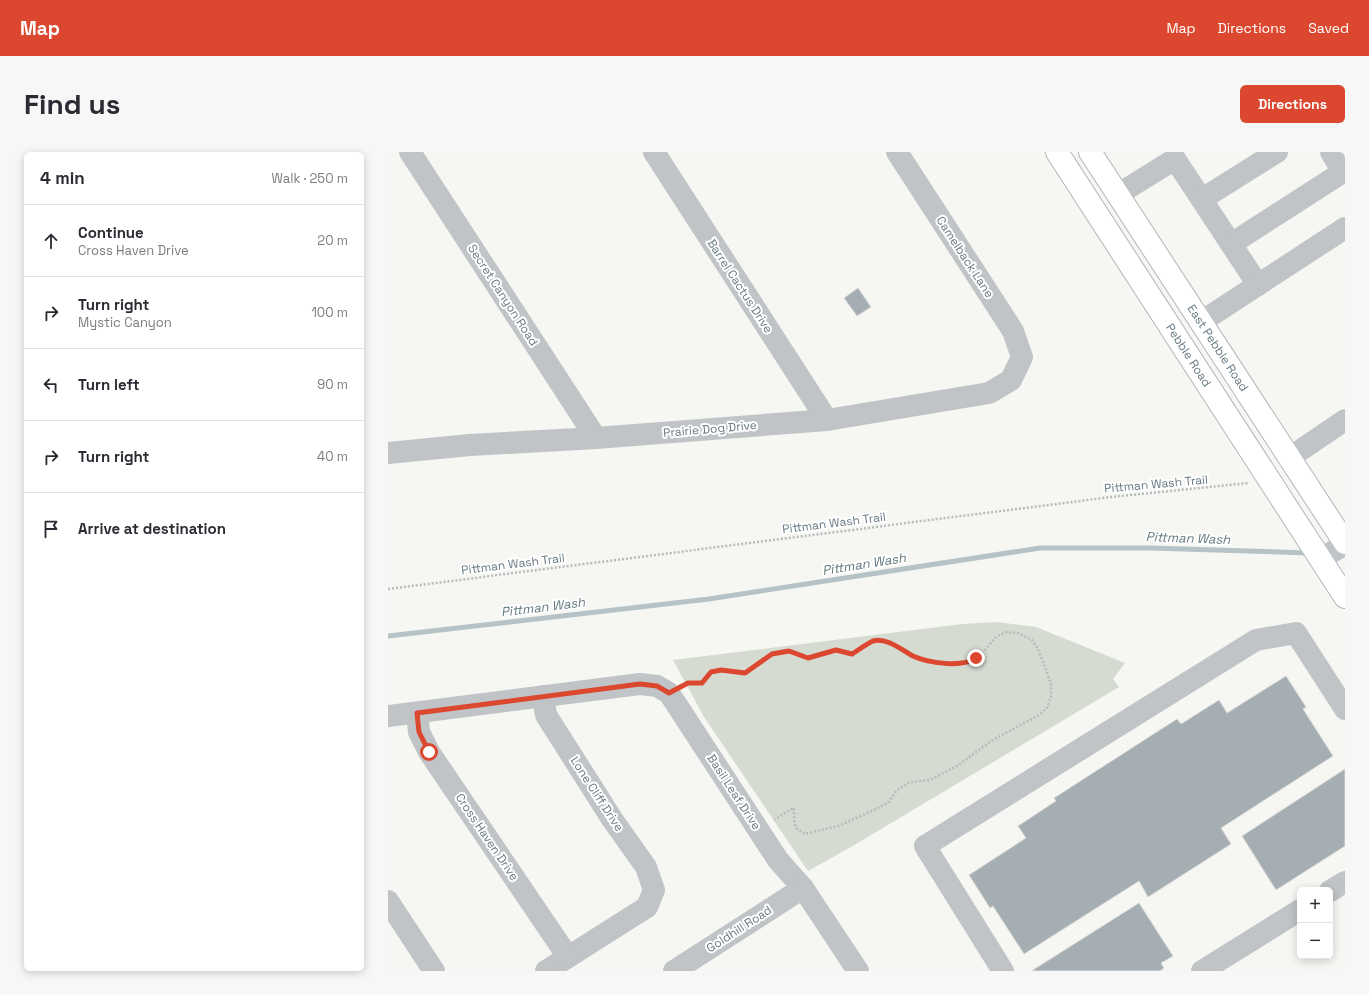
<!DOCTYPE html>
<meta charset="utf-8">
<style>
:root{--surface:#fff;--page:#f7f7f7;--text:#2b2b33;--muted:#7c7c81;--line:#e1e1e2;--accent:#db482f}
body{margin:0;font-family:"Space Grotesk",sans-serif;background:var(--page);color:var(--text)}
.controls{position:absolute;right:12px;bottom:12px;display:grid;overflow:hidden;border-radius:6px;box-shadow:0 2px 10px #0003}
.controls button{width:36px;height:36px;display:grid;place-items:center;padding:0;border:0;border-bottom:1px solid var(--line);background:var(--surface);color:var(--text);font:20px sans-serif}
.stop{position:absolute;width:12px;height:12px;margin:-9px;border:3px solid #db482f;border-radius:50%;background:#fff}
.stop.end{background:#db482f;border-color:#fff;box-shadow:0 1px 4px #0008}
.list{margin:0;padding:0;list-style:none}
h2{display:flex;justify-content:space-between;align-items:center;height:52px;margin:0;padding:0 16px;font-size:17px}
h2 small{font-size:13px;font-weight:400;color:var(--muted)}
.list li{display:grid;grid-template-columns:26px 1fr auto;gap:12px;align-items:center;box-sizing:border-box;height:72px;padding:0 16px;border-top:1px solid var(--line)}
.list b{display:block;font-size:15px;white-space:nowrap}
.list p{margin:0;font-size:13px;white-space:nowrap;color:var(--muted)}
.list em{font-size:13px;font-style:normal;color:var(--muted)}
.icon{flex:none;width:22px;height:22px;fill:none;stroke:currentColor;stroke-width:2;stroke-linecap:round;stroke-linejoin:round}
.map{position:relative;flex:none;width:957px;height:819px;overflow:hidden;border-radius:6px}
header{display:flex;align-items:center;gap:24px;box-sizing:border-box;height:56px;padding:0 20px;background:var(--accent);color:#fff}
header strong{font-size:19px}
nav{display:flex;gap:22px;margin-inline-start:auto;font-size:14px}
.intro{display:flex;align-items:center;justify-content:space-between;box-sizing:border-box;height:96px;padding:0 24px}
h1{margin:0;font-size:28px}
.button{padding:10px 18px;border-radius:6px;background:var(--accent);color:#fff;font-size:14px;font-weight:700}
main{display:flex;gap:24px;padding:0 24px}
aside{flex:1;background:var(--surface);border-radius:6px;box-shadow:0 2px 10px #0003}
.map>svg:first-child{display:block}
</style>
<header>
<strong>Map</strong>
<nav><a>Map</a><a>Directions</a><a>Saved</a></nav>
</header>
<div class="intro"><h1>Find us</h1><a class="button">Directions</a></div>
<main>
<aside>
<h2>4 min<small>Walk · 250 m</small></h2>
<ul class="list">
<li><svg class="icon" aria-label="ahead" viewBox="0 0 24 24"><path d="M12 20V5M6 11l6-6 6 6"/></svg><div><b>Continue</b><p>Cross Haven Drive</p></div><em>20 m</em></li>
<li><svg class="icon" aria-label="right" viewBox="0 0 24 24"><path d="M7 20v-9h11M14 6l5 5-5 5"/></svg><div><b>Turn right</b><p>Mystic Canyon</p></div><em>100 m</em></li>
<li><svg class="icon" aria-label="left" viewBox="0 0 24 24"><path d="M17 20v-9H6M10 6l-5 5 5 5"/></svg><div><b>Turn left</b></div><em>90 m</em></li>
<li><svg class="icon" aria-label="right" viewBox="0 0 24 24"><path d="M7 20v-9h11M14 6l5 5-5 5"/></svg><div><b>Turn right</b></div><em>40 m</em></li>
<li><svg class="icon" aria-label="arrive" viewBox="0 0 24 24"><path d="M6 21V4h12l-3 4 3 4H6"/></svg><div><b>Arrive at destination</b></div></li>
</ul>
</aside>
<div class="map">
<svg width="957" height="819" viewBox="0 0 957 819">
<rect width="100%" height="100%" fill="#f6f6f3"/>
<!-- green -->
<polygon fill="#d6dbd2" points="609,470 648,475 737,511 725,527 731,535 463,695 420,719 316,565 285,508 574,472"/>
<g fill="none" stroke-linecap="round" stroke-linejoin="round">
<!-- stream -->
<polyline stroke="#b5c2c6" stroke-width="5" points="0,484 321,447 652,396 763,396 920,401"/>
</g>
<!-- building -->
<g fill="#a5aeb3" stroke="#d8d8d6">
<polygon points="470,136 483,155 469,164 456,146"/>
<polygon points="898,524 918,555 915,557 945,604 833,676 843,692 760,745 751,729 636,802 605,754 602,756 581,723 638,686 630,674 668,649 666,646 789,567 793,572 831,548 839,561"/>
<polygon points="957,617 957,694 888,738 854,684"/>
<polygon points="751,751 785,804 773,811 776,816 772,819 645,819 645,818"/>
</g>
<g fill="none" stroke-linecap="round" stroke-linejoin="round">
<!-- major casing -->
<g stroke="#b1b7ba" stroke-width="24">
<g id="major">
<path id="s1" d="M669,0l288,445"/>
<path id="s2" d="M702,0l255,391"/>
</g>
</g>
<!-- path -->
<g stroke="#b8bbbd" stroke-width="2.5" stroke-dasharray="2 2" stroke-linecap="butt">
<polyline points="0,437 723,345 861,331"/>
<polyline points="297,533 300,531 314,531 323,519 333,518 357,521 384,502 401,499 420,506 448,498 464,502 486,489 502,491 527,505 551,511 569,511 583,510 597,498 609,484 619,480 630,481 644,488 650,497 656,512 663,532 663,545 659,556 651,563 603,589 569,614 542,628 522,630 509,638 500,651 475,663 450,674 417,682 408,676 406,668 406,656 398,660 387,668"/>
</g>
<!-- minor -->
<g stroke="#c0c4c7" stroke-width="22">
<polyline points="22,0 208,286"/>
<polyline points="266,0 439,268"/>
<polyline points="729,43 787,7 870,133"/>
<polyline points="814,47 889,0"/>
<polyline points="843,92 955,20 943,0"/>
<polyline points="813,170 957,76"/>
<polyline points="0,301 82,293 208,286 439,268 601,241 623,228 634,205 625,179 509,0"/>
<polyline points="901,306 957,268"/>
<polyline points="933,407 957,392"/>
<polyline points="155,544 158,563 224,667 258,715 266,738 259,755 158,819"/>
<polyline points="29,561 31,580 41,600 180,805"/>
<polyline points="0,564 252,532 269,534 281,541 390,708 415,736 470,819"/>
<polyline points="942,739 957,730"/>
<polyline points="0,749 46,819"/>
<polyline points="286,819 415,736"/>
<polyline points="615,819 537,694 868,488 908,481 957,557"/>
<polyline points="814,819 912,758"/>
</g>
<!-- major -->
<use href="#major" stroke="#fff" stroke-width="22"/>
</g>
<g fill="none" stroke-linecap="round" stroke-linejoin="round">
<!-- route -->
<path stroke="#db482f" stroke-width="5" d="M41,600l-10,-20 -2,-19 223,-29 17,2 12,7 19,-10h14l9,-11 10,-2 24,3 27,-19 17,-3 19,7 28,-8 16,4c7,-4 14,-10 21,-13 13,-4 29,9 40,15 15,7 49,12 63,2"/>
</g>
<g text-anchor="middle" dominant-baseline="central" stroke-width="4" stroke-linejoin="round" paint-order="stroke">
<!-- street labels -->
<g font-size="12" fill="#677983" stroke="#fff">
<text transform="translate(577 105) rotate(57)">Camelback Lane</text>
<text transform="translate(352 134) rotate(57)">Barrel Cactus Drive</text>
<text transform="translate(115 143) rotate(57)">Secret Canyon Road</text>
<text stroke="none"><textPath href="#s2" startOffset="234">East Pebble Road</textPath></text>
<text stroke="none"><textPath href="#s1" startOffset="242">Pebble Road</textPath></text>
<text transform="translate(322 277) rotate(-5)">Prairie Dog Drive</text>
<text transform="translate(768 332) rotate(-5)">Pittman Wash Trail</text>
<text transform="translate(446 371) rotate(-7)">Pittman Wash Trail</text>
<text transform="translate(125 412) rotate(-7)">Pittman Wash Trail</text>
<text transform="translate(346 640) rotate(57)">Basil Leaf Drive</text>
<text transform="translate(209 642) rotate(57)">Lone Cliff Drive</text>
<text transform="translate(99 685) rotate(56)">Cross Haven Drive</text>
<text transform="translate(351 777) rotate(-33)">Goldhill Road</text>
</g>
<!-- water labels -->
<g font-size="13" font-style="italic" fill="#637a7f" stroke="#fff">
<text transform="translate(800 386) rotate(2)">Pittman Wash</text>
<text transform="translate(476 412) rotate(-9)">Pittman Wash</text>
<text transform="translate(155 455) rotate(-7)">Pittman Wash</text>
</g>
</g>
</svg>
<div class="controls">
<button>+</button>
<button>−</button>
</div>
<div class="stop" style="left:41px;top:600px"></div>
<div class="stop end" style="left:588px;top:506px"></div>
</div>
</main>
